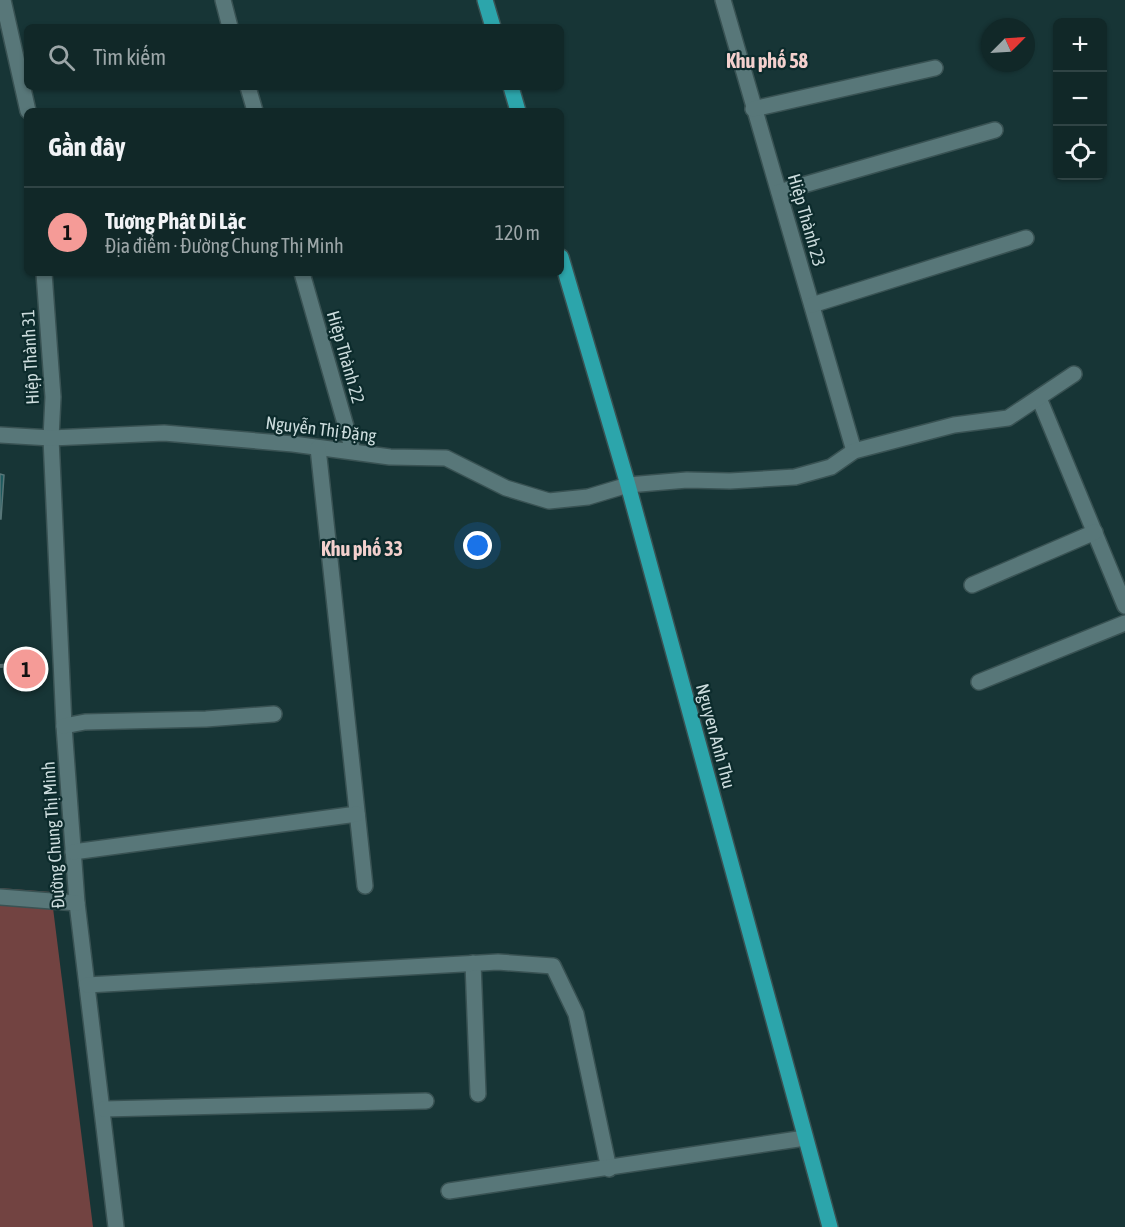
<!DOCTYPE html>
<html lang="vi">
<meta charset="utf-8">
<style>
:root{--surface:#112828;--page:#1e3434;--text:#f1f3f6;--muted:#9ca6a8;--line:#304445;--accent:#f59b97}
body{margin:0;font-family:"Asap Condensed",sans-serif;background:var(--page);color:var(--text)}
.controls{position:absolute;right:18px;top:18px;display:grid;overflow:hidden;border-radius:9px;box-shadow:0 2px 4px #0004}
.controls button{width:54px;height:54px;display:grid;place-items:center;padding:0;border:0;border-bottom:2px solid var(--line);background:var(--surface);color:var(--text);font:30px sans-serif}
.compass{position:absolute;left:981px;top:18px;width:54px;height:54px;border-radius:50%;background:var(--surface);box-shadow:0 2px 4px #0004;rotate:66deg}
.you{position:absolute;left:478px;top:546px;width:21px;height:21px;margin:-15px;border:4px solid #fff;border-radius:50%;background:#1a73e8;box-shadow:0 0 0 9px #1a73e833}
.badge{display:grid;place-items:center;width:39px;height:39px;border-radius:50%;background:var(--accent);color:#111;font-size:20px;font-weight:700}
.pin{position:absolute;translate:-50% -50%;border:3px solid #fff;box-shadow:0 2px 6px #0006}
.list{margin:0;padding:0;list-style:none}
h2{display:flex;justify-content:space-between;align-items:center;height:78px;margin:0;padding:0 24px;font-size:26px}
h2 small{font-size:20px;font-weight:400;color:var(--muted)}
.list li{display:grid;grid-template-columns:39px 1fr auto;gap:18px;align-items:center;box-sizing:border-box;height:90px;padding:0 24px;border-top:2px solid var(--line)}
.list b{display:block;font-size:22px;white-space:nowrap}
.list p{margin:0;font-size:20px;white-space:nowrap;color:var(--muted)}
.list em{font-size:20px;font-style:normal;color:var(--muted)}
.icon{flex:none;width:33px;height:33px;fill:none;stroke:currentColor;stroke-width:2;stroke-linecap:round;stroke-linejoin:round}
.map{position:relative;flex:none;width:1125px;height:1227px;overflow:hidden}
.search{position:absolute;background:var(--surface);box-shadow:0 2px 4px #0004;left:24px;top:24px;width:540px;height:66px;display:flex;align-items:center;gap:15px;box-sizing:border-box;padding:0 21px;border-radius:9px;color:var(--muted);font-size:22px}
.panel{position:absolute;background:var(--surface);box-shadow:0 2px 4px #0004;left:24px;top:108px;width:540px;height:168px;border-radius:9px}
.map>svg:first-child{display:block}
</style>
<div class="map">
<svg width="1125" height="1227" viewBox="0 0 1125 1227">
<rect width="100%" height="100%" fill="#173536"/>
<!-- green -->
<polygon fill="#724341" points="0,888 51,892 93,1227 0,1227"/>
<!-- building -->
<polygon fill="#1d5a5e" stroke="#577678" stroke-width="1.5" points="0,474 4,475 1,519 0,519"/>
<g fill="none" stroke-linecap="round" stroke-linejoin="round">
<!-- minor casing -->
<g stroke="#395253" stroke-width="18">
<g id="minor">
<polyline points="3,0 28,111"/>
<polyline points="223,0 230,27"/>
<polyline points="723,0 854,451"/>
<polyline points="248,87 255,111"/>
<polyline points="753,109 935,68"/>
<polyline points="779,192 995,130"/>
<polyline points="44,273 53,397 51,438 64,726 77,903 116,1227"/>
<polyline points="302,273 353,451"/>
<polyline points="812,305 1026,238"/>
<polyline points="1039,398 1125,606"/>
<polyline points="0,435 51,438 164,433 293,444 390,457 446,458 506,488 549,501 588,497 628,485 687,480 730,481 795,477 831,467 854,451 954,425 1008,418 1074,374"/>
<polyline points="318,448 365,886"/>
<polyline points="972,585 1095,532"/>
<polyline points="979,682 1125,623"/>
<polyline points="64,726 85,722 206,719 274,714"/>
<polyline points="73,852 357,814"/>
<polyline points="0,897 77,903"/>
<polyline points="473,963 478,1094"/>
<polyline points="87,985 498,962 553,966 576,1014 609,1169"/>
<polyline points="104,1109 426,1101"/>
<polyline points="449,1191 805,1138"/>
</g>
</g>
<!-- major casing -->
<g stroke="#395253" stroke-width="18">
<g id="major">
<polyline points="485,0 493,27"/>
<polyline points="511,87 518,111"/>
<polyline points="561,257 628,485 830,1227"/>
</g>
</g>
<!-- path -->
<polyline stroke="#5c7475" stroke-width="4" stroke-dasharray="6 3" stroke-linecap="butt" points="0,666 13,665"/>
<!-- minor -->
<use href="#minor" stroke="#587779" stroke-width="15"/>
<!-- major -->
<use href="#major" stroke="#2ca5ab" stroke-width="15"/>
</g>
<g text-anchor="middle" dominant-baseline="central" stroke-width="4.5" stroke-linejoin="round" paint-order="stroke">
<!-- street labels -->
<g font-size="18" fill="#ccdcdd" stroke="#0c2b2c">
<text transform="translate(807 220) rotate(74)">Hiệp Thành 23</text>
<text transform="translate(30 357) rotate(-93)">Hiệp Thành 31</text>
<text transform="translate(346 357) rotate(74)">Hiệp Thành 22</text>
<text transform="translate(321 429) rotate(7)">Nguyễn Thị Đặng</text>
<text transform="translate(716 736) rotate(75)">Nguyen Anh Thu</text>
<text transform="translate(53 835) rotate(-94)">Đường Chung Thị Minh</text>
</g>
<!-- neighbourhood labels -->
<g font-size="20" font-weight="bold" fill="#f3d0cd" stroke="#0c2b2c">
<text x="767" y="60">Khu phố 58</text>
<text x="362" y="548">Khu phố 33</text>
</g>
</g>
</svg>
<div class="controls">
<button>+</button>
<button>−</button>
<button><svg class="icon" aria-label="locate" viewBox="0 0 24 24"><circle cx="12" cy="12" r="6"/><path d="M12 2v4M12 18v4M2 12h4M18 12h4"/></svg></button>
</div>
<svg class="compass" viewBox="-18 -18 36 36"><path d="M0-13l5 13h-10z" fill="#e53935"/><path d="M0 13l5-13h-10z" fill="#9ca6a8"/></svg>
<div class="you"></div>
<div class="pin badge" style="left:26px;top:669px">1</div>
<div class="search"><svg class="icon" aria-label="search" viewBox="0 0 24 24"><circle cx="10" cy="10" r="6"/><path d="M15 15l6 6"/></svg>Tìm kiếm</div>
<section class="panel">
<h2>Gần đây<small></small></h2>
<ul class="list">
<li><span class="badge">1</span><div><b>Tượng Phật Di Lặc</b><p>Địa điểm · Đường Chung Thị Minh</p></div><em>120 m</em></li>
</ul>
</section>
</div>
